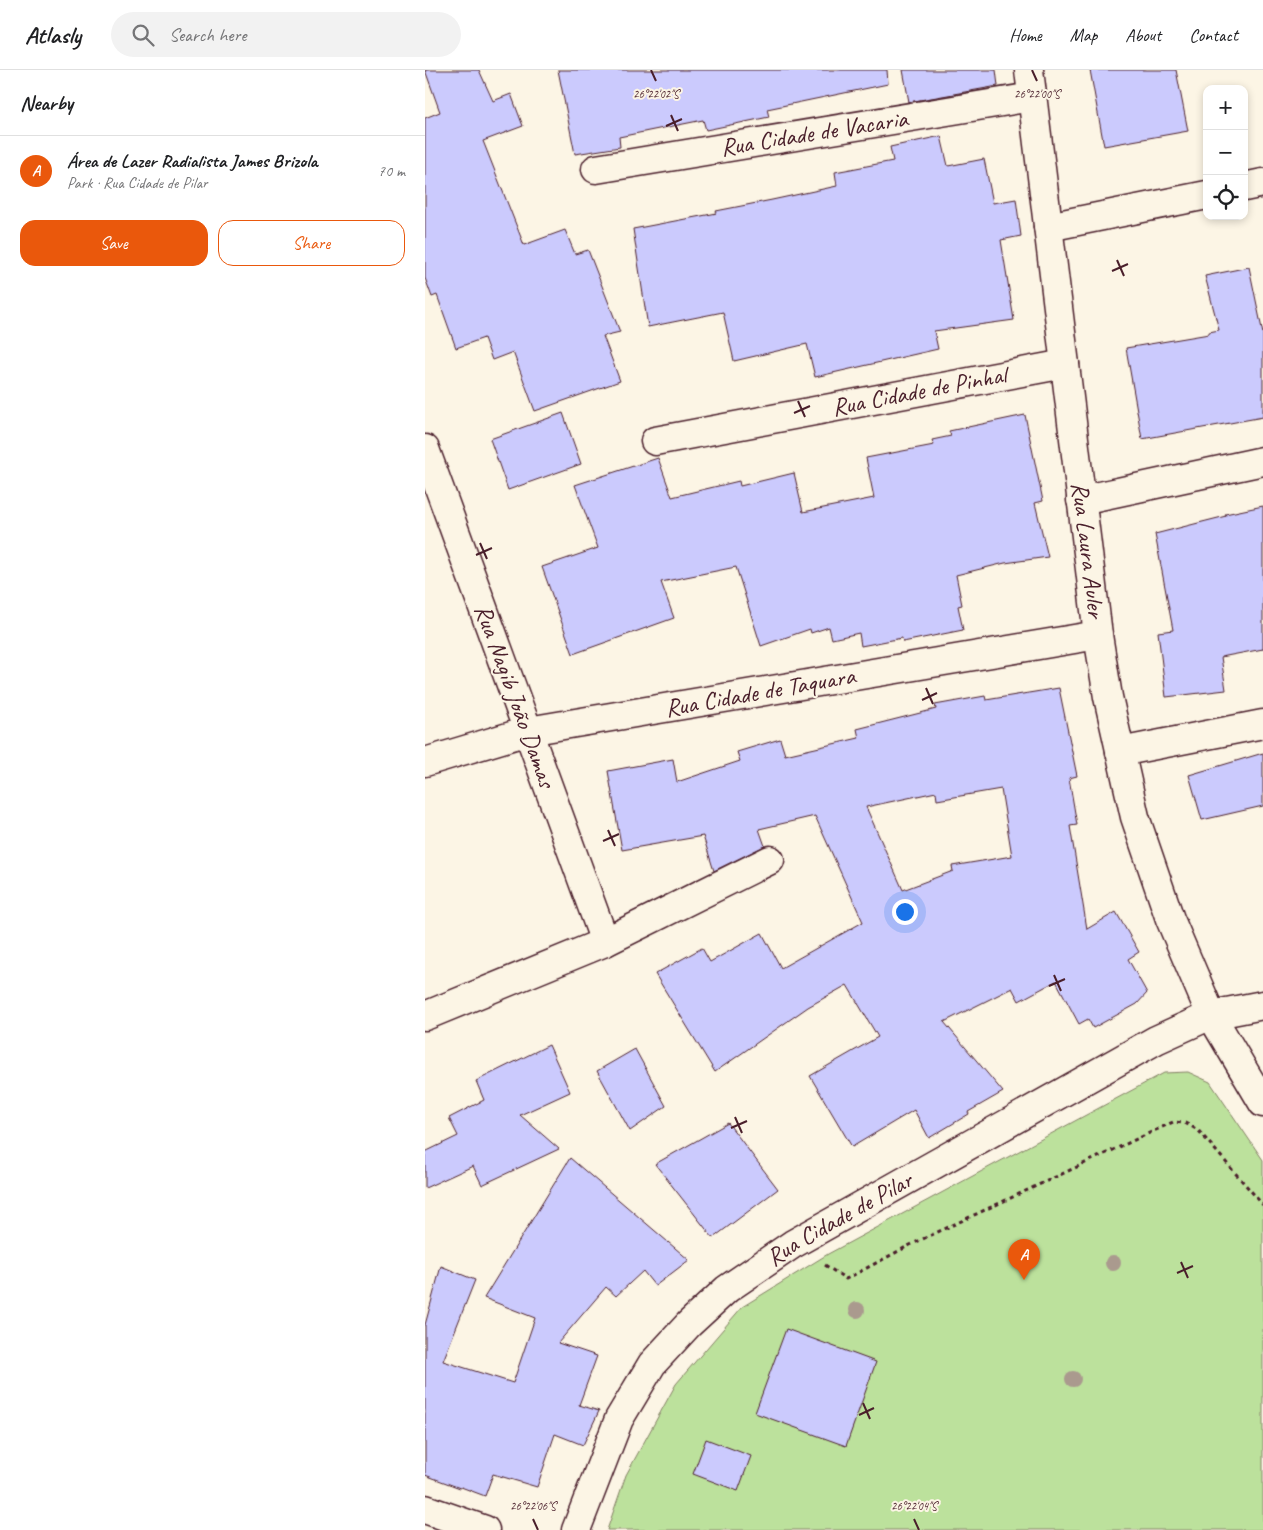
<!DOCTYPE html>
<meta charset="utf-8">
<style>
:root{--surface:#fff;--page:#f2f2f2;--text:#202124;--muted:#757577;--line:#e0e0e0;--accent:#ea580c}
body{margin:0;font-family:Caveat,sans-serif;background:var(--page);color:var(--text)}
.controls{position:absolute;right:15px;top:15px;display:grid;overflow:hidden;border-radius:10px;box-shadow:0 2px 8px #0003}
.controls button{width:45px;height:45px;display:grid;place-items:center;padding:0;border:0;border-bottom:1px solid var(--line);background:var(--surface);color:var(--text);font:25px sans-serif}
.you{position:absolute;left:479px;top:841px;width:18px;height:18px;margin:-12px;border:4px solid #fff;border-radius:50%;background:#1a73e8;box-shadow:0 0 0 8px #1a73e833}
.badge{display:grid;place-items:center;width:32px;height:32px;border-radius:50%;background:var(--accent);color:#fff;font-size:16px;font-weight:700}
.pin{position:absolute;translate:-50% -41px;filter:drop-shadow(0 1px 2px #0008)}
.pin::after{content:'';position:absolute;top:26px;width:18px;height:15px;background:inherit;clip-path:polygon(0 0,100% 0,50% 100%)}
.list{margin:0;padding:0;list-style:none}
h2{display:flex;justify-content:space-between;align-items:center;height:65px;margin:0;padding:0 20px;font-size:21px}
h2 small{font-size:16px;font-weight:400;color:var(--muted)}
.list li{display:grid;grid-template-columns:32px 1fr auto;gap:15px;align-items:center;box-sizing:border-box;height:70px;padding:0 20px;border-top:1px solid var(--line)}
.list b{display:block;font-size:19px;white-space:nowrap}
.list p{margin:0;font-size:16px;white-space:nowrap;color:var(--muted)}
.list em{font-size:16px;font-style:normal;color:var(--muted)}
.actions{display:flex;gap:10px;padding:15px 20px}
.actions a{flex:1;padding:11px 0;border:1px solid var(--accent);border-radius:15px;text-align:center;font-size:18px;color:var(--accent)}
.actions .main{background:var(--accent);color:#fff}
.icon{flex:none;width:28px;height:28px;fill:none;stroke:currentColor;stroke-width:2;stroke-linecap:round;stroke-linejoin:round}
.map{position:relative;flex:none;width:838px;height:1460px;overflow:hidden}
header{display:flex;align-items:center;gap:30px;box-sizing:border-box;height:70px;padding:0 25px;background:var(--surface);border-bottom:1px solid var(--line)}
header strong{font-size:24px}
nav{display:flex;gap:28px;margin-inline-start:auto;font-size:18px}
.search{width:350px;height:45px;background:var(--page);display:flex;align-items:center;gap:12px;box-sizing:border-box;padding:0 18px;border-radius:28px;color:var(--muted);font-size:19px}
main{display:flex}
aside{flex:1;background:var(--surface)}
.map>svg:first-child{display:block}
</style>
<header>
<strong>Atlasly</strong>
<div class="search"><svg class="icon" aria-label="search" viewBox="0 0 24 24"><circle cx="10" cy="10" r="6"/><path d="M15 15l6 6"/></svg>Search here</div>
<nav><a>Home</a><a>Map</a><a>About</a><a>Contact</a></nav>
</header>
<main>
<aside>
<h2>Nearby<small></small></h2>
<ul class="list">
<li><span class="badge">A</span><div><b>Área de Lazer Radialista James Brizola</b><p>Park · Rua Cidade de Pilar</p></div><em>70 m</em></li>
</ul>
<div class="actions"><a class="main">Save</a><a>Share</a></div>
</aside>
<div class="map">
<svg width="838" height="1460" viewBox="0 0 838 1460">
<rect width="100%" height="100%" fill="#fcf5e5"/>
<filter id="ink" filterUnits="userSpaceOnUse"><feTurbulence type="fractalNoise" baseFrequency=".02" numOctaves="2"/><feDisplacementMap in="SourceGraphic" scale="10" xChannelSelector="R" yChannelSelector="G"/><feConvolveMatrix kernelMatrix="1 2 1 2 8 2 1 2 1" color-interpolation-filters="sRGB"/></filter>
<g filter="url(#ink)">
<!-- green -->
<polygon fill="#bce19c" stroke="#838064" points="763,1002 785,1012 838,1090 838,1460 182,1460 201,1405 251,1314 317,1237 403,1184 739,1003"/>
<!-- building -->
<g fill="#cbcafd" stroke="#4a1f2b" fill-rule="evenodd">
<polygon points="0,0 54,0 68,31 86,24 98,56 58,71 99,175 140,160 150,184 163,180 195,262 178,266 195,311 110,341 88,282 67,290 59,268 31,278 12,225 7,227 0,208 0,48 15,42"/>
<polygon points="133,0 462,0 463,14 342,39 344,47 281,60 278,50 194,67 195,77 150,84"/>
<polygon points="478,0 571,0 573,16 484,32"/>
<polygon points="665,0 751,0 763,61 679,76"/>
<polygon points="516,66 523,96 559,89 568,133 591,129 596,166 576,170 589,250 509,261 513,279 390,307 382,274 309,291 298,242 223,257 208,159 292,143 291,141 347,130 412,116 410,102 468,91 465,77"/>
<polygon points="824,197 838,264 838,347 717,369 701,278 784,264 784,262 794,260 780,206"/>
<polygon points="138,343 156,394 83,420 65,369"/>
<polygon points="600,345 618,431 610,433 623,487 580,493 531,505 537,535 533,536 538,560 478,572 477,568 436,576 434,563 407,569 404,557 386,563 385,559 336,576 311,497 236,512 249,548 148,584 117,497 173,478 150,415 233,388 247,427 314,411 315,416 369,403 378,442 449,428 441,388 509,375 507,370 526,366 524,361"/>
<polygon points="838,436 838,579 796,587 801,620 741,627 733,562 748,560 730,464 801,446 800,444"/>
<path d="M634,618l18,88 -8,2 8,47 -7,1 17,103 29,-17 23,40 -11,7 19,34 -10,11 -44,24 -5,-9 -9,5 -23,-43 -37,20 -7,-13 -68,34 59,70 -35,20 1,2 -40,24 -15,-28 -62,37 -42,-71 68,-39 -31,-52 -39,22 -93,65 -60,-98 47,-26 8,14 52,-29 19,35 82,-46 -48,-106 -56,13 6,17 -51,25 -11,-35 -81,14 -14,-79 65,-12 4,23 63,-21 -3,-9 43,-13 5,16 74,-17 -2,-9 79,-20 -1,-4 50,-9 1,4zM576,719l11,67 -60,10 1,5 -50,19 -37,-83 70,-15 1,8z"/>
<polygon points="838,683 838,736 777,750 764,705"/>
<polygon points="124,975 145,1022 95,1045 134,1079 57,1115 48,1096 0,1118 0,1082 33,1066 24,1048 59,1030 51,1011"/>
<polygon points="210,979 241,1036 205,1061 172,1001"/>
<polygon points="303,1053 353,1119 288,1168 230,1094"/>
<polygon points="145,1088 264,1190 230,1216 218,1201 191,1226 181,1217 133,1273 172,1286 154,1335 174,1341 158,1375 130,1364 112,1417 68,1404 60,1426 36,1417 35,1418 0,1405 0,1255 16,1196 50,1210 18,1291 88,1313 110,1248 59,1228"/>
<polygon points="361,1259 451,1292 421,1376 330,1343"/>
<polygon points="281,1369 326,1386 313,1421 268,1404"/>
</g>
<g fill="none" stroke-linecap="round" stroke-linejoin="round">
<!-- street casing -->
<g stroke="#4a1f2b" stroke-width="31">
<g id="street">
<polyline points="171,99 607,27"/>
<polyline points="819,117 838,113"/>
<polyline points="623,157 782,125"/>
<polyline points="230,371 640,294"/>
<polyline points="0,379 180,872"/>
<polyline points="656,430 838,391"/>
<polyline points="695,682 838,654"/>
<polyline points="0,692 103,661 673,565"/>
<polyline points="0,946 180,872 345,790"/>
<polyline points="0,1439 60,1460"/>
</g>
</g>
<!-- secondary casing -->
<g stroke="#4a1f2b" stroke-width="31">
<g id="secondary">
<polyline points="604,0 673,565 683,627 710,747 745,849 786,945 838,1033"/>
<path id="s1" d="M151,1460l43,-111 33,-55 37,-40 38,-35 66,-45 363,-204 55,-25 52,-10"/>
</g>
</g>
<!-- path -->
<polyline stroke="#4a1f2b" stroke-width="3" stroke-dasharray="4 4" stroke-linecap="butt" points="400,1195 421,1209 485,1175 748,1052 760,1053 773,1060 838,1135"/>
<!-- street -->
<use href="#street" stroke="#fcf5e5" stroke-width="28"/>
<!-- secondary -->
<use href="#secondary" stroke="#fcf5e5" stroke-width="28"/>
</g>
<!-- trees -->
<g fill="#aa9a8e">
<circle cx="688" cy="1193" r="8"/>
<circle cx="432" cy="1240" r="8"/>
<circle cx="648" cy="1309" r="8"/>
</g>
</g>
<!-- ticks -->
<path fill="none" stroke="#4a1f2b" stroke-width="2" d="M226,0l5,11M607,0l5,11M246,45l7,16M241,56l16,-7M692,190l7,16M687,201l16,-7M373,331l7,16M369,343l16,-7M55,473l7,16M51,485l16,-7M501,618l7,16M497,630l15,-7M183,760l7,16M178,771l16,-7M629,905l7,16M624,916l16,-7M310,1047l7,16M306,1058l16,-7M756,1192l7,16M752,1203l16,-7M438,1333l7,16M434,1345l15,-7M108,1449l5,11M489,1449l5,11"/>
<g text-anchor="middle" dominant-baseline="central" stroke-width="4" stroke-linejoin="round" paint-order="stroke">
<!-- street labels -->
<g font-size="25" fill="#4a1f2b" stroke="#fcf5e5">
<text transform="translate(389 63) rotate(-9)">Rua Cidade de Vacaria</text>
<text transform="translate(494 321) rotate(-11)">Rua Cidade de Pinhal</text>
<text transform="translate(663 480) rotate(83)">Rua Laura Auler</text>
<text transform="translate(335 622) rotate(-10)">Rua Cidade de Taquara</text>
<text transform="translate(90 626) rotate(70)">Rua Nagib João Damas</text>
<text stroke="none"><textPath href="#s1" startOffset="422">Rua Cidade de Pilar</textPath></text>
</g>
</g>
<g font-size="12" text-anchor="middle" fill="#4a1f2b" stroke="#fcf5e5" stroke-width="4" stroke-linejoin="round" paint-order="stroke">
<text x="231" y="28">26°22'02"S</text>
<text x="612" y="28">26°22'00"S</text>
<text x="108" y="1440">26°22'06"S</text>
<text x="489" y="1440">26°22'04"S</text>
</g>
</svg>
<div class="controls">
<button>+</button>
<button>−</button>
<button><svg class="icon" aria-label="locate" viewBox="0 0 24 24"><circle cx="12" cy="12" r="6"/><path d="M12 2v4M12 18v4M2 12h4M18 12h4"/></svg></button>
</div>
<div class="you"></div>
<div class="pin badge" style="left:599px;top:1210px">A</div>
</div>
</main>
